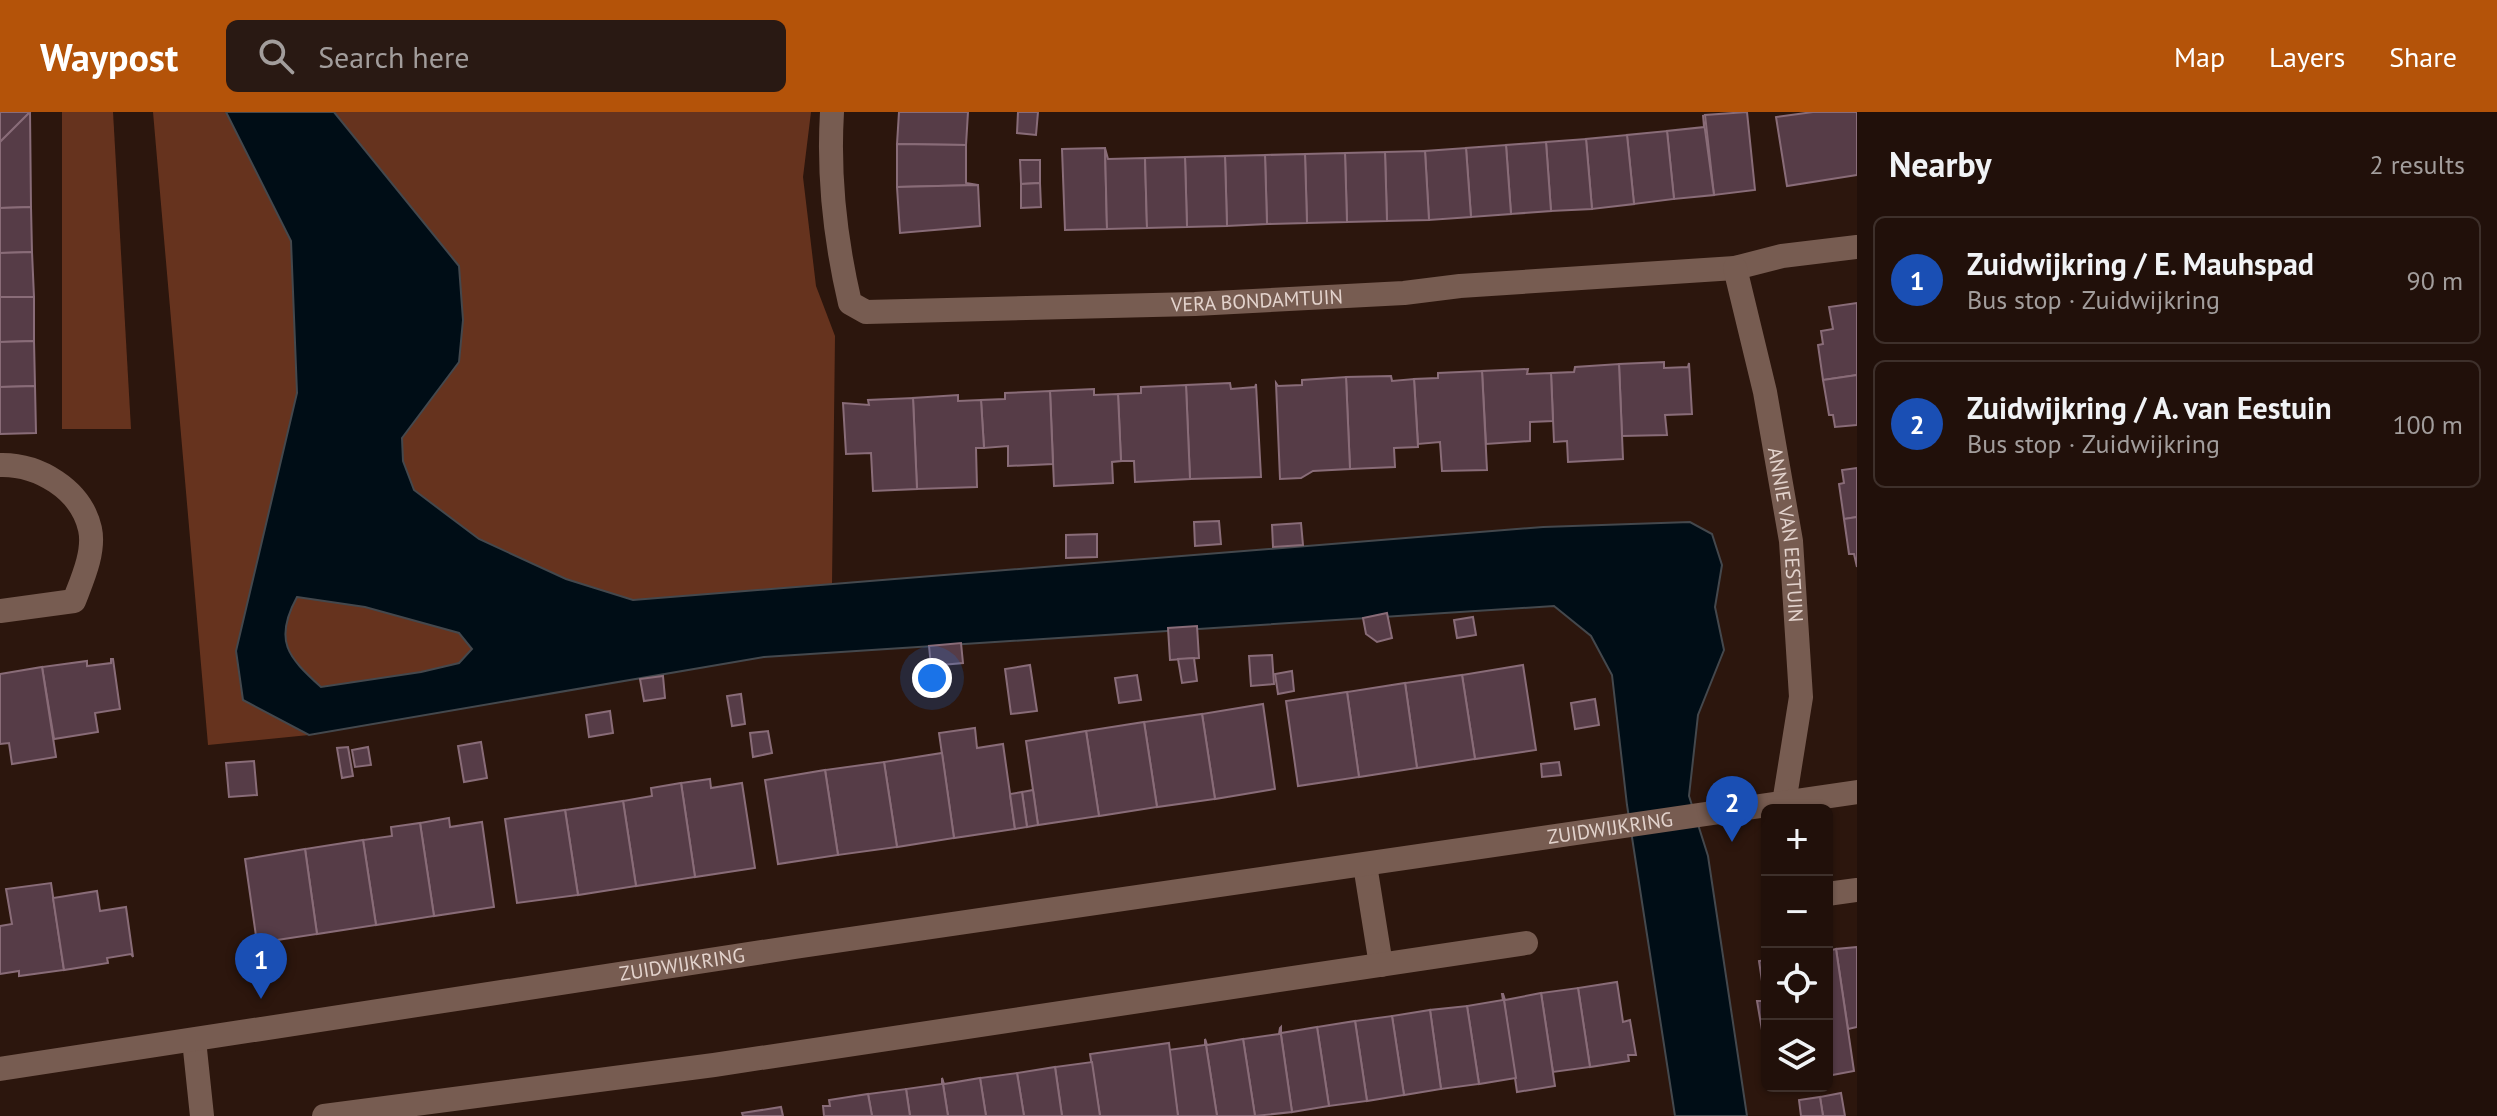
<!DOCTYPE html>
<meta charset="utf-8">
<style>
:root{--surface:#21100a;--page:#291913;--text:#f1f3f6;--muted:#a29d9c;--line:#3e302b;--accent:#b45309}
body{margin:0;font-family:"PT Sans",sans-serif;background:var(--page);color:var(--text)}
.controls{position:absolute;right:24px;bottom:24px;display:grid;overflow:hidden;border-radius:12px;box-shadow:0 2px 6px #0004}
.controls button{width:72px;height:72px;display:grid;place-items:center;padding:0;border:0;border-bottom:2px solid var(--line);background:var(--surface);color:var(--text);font:40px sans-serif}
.you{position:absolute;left:932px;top:566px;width:28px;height:28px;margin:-20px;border:6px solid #fff;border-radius:50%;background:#1a73e8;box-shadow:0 0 0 12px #1a73e833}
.badge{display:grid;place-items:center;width:52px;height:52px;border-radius:50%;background:var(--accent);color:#fff;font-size:26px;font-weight:700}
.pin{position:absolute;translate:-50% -66px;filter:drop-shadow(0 2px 4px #0008)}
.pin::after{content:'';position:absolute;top:42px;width:28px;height:24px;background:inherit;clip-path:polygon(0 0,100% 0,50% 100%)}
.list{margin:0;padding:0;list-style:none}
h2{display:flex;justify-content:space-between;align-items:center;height:104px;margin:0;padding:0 32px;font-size:34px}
h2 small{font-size:26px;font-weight:400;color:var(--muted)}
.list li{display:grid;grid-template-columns:52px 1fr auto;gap:24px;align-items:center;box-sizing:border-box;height:128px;margin:0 16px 16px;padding:0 16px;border:2px solid var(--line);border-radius:12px}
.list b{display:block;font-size:30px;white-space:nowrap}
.list p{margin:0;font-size:26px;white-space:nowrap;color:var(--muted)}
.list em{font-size:26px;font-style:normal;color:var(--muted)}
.icon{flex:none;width:44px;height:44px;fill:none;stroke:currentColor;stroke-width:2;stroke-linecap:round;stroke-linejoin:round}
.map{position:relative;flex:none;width:1857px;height:1004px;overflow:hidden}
header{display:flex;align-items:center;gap:48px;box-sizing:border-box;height:112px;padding:0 40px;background:var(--accent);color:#fff}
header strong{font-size:38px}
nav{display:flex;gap:44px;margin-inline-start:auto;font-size:28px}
.search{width:560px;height:72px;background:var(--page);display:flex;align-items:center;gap:20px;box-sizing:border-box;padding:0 28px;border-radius:12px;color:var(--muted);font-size:30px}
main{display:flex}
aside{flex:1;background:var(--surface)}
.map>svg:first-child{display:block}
</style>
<header>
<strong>Waypost</strong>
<div class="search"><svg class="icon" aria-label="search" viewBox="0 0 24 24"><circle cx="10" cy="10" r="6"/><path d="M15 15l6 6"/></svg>Search here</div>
<nav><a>Map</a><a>Layers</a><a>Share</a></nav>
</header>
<main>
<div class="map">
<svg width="1857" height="1004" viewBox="0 0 1857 1004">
<rect width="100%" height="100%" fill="#2c160d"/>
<!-- green -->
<g fill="#66331e">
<polygon points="62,0 113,0 131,317 62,317"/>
<polygon points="153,0 226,0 291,129 297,281 236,539 243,588 309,623 208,633"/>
<polygon points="334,0 811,0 803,65 816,174 835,224 832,472 633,488 566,467 479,427 414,378 403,349 402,326 419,299"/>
<path d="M297,485l68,10 94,26 13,16 -13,14 -38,9 -100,15c-33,-30 -47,-46 -24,-90z"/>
</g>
<!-- water -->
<path fill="#000d16" stroke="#44484d" stroke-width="2" fill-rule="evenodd" d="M226,0h108l125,154 4,54 -4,42 -57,76 1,23 11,29 65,49 87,40 67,21 910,-73 147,-5 22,12 10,31 -7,42 9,43 -26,65 -9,81 19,60 39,260h-72l-48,-311 -15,-130 -21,-39 -37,-30 -790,51 -455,78 -66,-35 -7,-49 61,-258 -6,-152zM297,485l68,10 94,26 13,16 -13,14 -38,9 -100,15c-33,-30 -48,-46 -24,-90z"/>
<!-- building -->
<g fill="#563c47" stroke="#896c78" stroke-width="2">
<polygon points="0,0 30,0 0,30"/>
<polygon points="30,0 31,95 0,96 0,30"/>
<polygon points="899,0 968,0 966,33 897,32"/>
<polygon points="1018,0 1038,0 1036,23 1017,21"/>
<polygon points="1747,0 1755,78 1714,83 1705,3"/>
<polygon points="1813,0 1857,0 1857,63 1787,74 1776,5"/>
<polygon points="1703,3 1714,83 1674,87 1667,19 1704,15"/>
<polygon points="1667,19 1674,87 1634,92 1627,23"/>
<polygon points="1627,23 1634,92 1592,97 1586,27"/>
<polygon points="1586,27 1592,97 1551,99 1546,30"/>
<polygon points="1546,30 1551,99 1511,102 1506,33"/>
<polygon points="897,32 966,33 966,71 978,73 897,75"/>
<polygon points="1506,33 1511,102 1471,105 1466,36"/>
<polygon points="1105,36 1107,117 1065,118 1062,37"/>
<polygon points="1105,36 1108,47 1145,46 1147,116 1107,117"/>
<polygon points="1466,36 1471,105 1429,108 1425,39"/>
<polygon points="1425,39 1429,108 1387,109 1385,40"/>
<polygon points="1385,40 1387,109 1347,110 1345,41"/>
<polygon points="1345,41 1347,110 1307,111 1305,42"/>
<polygon points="1305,42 1307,111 1267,112 1265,43"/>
<polygon points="1265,43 1267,112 1227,114 1225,44"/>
<polygon points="1225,44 1227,114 1187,115 1185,45"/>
<polygon points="1185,45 1187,115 1147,116 1145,46"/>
<polygon points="1020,48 1040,48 1040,71 1021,72"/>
<polygon points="1040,71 1041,95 1021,96 1021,72"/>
<polygon points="978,73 980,114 900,121 897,75"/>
<polygon points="31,95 32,140 0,141 0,96"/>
<polygon points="32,140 34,185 0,185 0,141"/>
<polygon points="0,185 34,185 34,229 0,230"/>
<polygon points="1857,191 1857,263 1823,268 1818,233 1823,232 1821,219 1833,217 1829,195"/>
<polygon points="34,229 35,274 0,275 0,230"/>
<polygon points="1664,250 1664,256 1688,255 1689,251 1692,302 1665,303 1667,323 1622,324 1619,252"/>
<polygon points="1619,252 1623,347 1568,350 1567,329 1554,330 1551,261 1574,260 1575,255"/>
<polygon points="1528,257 1527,262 1551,261 1553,309 1530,310 1530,329 1486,332 1482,259"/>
<polygon points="1482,259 1487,358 1442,359 1440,330 1418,332 1414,267 1438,266 1438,261"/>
<polygon points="1857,263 1857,313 1835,315 1833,303 1829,303 1823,268"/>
<polygon points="1391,264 1392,269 1414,267 1418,335 1394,336 1395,355 1350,357 1346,265"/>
<polygon points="1346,265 1350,357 1313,359 1301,366 1280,367 1276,271 1278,274 1302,273 1302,268"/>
<polygon points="1230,271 1231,277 1255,275 1256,272 1261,365 1190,367 1186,273"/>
<polygon points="1186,273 1190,367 1135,370 1134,349 1121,349 1118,282 1141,281 1141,275"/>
<polygon points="35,274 36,321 0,322 0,275"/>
<polygon points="1094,277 1094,283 1118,282 1121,349 1112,350 1113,371 1054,374 1050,279"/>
<polygon points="1050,279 1053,352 1008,354 1008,334 984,336 981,288 1005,287 1005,281"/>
<polygon points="958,283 958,289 981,288 984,336 976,336 977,375 917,377 913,286"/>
<polygon points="913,286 917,377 873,379 871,341 846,342 843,291 869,293 868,288"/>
<polygon points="1857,356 1857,405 1844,407 1839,372 1844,371 1842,358"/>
<polygon points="1857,405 1857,455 1854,442 1849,442 1844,407"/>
<polygon points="1219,409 1221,432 1195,434 1194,410"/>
<polygon points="1301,411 1303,433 1273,435 1272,413"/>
<polygon points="1097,422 1097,445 1066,446 1066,423"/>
<polygon points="1387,501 1392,526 1377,530 1366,522 1363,506"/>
<polygon points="1473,505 1476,523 1457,526 1454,508"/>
<polygon points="1197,514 1199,546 1170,548 1168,516"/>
<polygon points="961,531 963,551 931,554 929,534"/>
<polygon points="1272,543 1274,572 1251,574 1249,544"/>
<polygon points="1194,546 1197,569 1182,571 1178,547"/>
<polygon points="111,547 113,547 120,597 95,601 98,620 54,627 42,555 87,549 87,554 111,551"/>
<polygon points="1030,553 1037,599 1011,602 1005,557"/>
<polygon points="1523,553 1536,638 1475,647 1462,563"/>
<polygon points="42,555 56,645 12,652 9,631 0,632 0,562"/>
<polygon points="1292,559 1294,579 1278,582 1275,562"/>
<polygon points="1137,563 1141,588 1119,591 1115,566"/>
<polygon points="1462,563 1475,647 1417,656 1405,571"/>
<polygon points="663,564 665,586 644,589 640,567"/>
<polygon points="1405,571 1417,656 1359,665 1347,580"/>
<polygon points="1347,580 1359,665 1298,674 1286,589"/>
<polygon points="741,582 745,612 732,614 727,584"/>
<polygon points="1595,587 1599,613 1575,617 1571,591"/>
<polygon points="1263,592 1275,677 1215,687 1202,602"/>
<polygon points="610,599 613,621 589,625 586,603"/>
<polygon points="1202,602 1215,687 1157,695 1144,610"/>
<polygon points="1144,610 1157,695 1099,704 1086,619"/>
<polygon points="975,616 977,636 1003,632 1015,717 954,726 939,621"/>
<polygon points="768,619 772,641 753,645 750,621"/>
<polygon points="1086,619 1099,704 1038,713 1026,629"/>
<polygon points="481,630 487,666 464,670 458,634"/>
<polygon points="348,635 353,664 342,666 337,636"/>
<polygon points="368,635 371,653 355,655 352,638"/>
<polygon points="942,641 954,726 897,735 884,650"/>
<polygon points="254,649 257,683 229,685 226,651"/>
<polygon points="884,650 897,735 838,743 825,658"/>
<polygon points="1559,650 1561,663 1542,665 1541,652"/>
<polygon points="825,658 838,743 778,752 765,668"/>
<polygon points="710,667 711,676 742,671 755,756 695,765 681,671"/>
<polygon points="681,671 695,765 636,774 623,689 652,684 651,676"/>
<polygon points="1033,678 1038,713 1027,715 1022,680"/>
<polygon points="1022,680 1027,715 1015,717 1010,682"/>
<polygon points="623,689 636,774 578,783 565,698"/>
<polygon points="565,698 578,783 517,791 505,707"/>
<polygon points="449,706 450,715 482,710 494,795 434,804 420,711"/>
<polygon points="420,711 434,804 376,813 363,728 392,724 391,715"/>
<polygon points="363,728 376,813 317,822 305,737"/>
<polygon points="305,737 317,822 257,831 245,747"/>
<polygon points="51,771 64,858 19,864 19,859 0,862 0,814 12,812 6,777"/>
<polygon points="97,779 100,799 126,795 133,845 131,842 107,846 108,851 64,858 53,786"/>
<polygon points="1857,835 1857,915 1848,917 1836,837"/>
<polygon points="1836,837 1854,959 1827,964 1827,839"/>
<polygon points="1767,848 1767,922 1763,924 1757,889 1765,889 1759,849"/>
<polygon points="1617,870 1623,910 1630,908 1636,943 1628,943 1629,949 1590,955 1578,876"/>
<polygon points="1578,876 1590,955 1553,960 1541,881"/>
<polygon points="1541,881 1555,974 1517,980 1503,882 1505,888"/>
<polygon points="1502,882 1503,882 1516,966 1479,972 1467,894 1503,888"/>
<polygon points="1467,894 1479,972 1441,977 1430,898"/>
<polygon points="1430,898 1441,977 1404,983 1392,904"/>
<polygon points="1392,904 1404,983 1367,989 1355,909"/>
<polygon points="1355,909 1367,989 1329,994 1317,915"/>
<polygon points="1281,915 1281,921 1317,915 1329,994 1292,1000 1280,916"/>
<polygon points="1280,916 1292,1000 1255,1004 1243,927 1279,922"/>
<polygon points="1205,927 1207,933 1243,927 1255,1004 1217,1004"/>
<polygon points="1205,927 1217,1004 1178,1004 1168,938 1205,933"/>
<polygon points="1169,931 1178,1004 1100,1004 1090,942"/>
<polygon points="1092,950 1100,1004 1062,1004 1055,955"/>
<polygon points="1055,955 1062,1004 1024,1004 1017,961"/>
<polygon points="1017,961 1024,1004 986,1004 980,966"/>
<polygon points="942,966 944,972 980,966 986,1004 948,1004"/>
<polygon points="942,966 948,1004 910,1004 906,977 942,972"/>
<polygon points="906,977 910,1004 872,1004 868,982"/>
<polygon points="1841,981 1845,1004 1823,1004 1820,985"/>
<polygon points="868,982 872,1004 824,1004 823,994 830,994 829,988"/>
<polygon points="1820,985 1823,1004 1801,1004 1799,988"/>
<polygon points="781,995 783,1004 743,1004 742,1001"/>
</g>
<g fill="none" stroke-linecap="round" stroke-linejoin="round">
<!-- street -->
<g stroke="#775c51" stroke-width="24">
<path id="s1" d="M832,0c-4,66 3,127 18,191l16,9 329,-8 209,-11 56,-7 275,-18 47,-12 75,-9"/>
<path id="s2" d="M1735,156l30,124 26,149 10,156 -17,106"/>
<path d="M0,353c38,-1 81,24 90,64 5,23 -8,51 -16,72l-74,10"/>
<polyline points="1365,753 1381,853"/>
<polyline points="1827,782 1857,778"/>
<polyline points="194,928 202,1004"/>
<path id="s3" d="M0,957l795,-122 1062,-155"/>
<polyline points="324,1004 714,953 1526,831"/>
</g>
</g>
<g text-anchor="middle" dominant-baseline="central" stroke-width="6" stroke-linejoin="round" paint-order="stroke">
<!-- street labels -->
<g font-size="20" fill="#e3d3cd" stroke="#220d05">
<text stroke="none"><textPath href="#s1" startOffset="602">VERA BONDAMTUIN</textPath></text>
<text stroke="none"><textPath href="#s2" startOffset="272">ANNIE VAN EESTUIN</textPath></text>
<text stroke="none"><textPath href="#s3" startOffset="1628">ZUIDWIJKRING</textPath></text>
<text stroke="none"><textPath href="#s3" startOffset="690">ZUIDWIJKRING</textPath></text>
</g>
</g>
</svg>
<div class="controls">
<button>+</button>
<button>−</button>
<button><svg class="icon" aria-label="locate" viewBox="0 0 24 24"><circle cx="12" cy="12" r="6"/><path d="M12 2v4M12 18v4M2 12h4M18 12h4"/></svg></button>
<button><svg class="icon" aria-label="layers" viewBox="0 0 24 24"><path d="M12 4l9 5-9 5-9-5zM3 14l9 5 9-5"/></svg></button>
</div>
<div class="you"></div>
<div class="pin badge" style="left:261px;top:887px;background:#1a4fb4">1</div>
<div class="pin badge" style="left:1732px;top:730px;background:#1a4fb4">2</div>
</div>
<aside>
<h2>Nearby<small>2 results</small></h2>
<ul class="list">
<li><span class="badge" style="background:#1a4fb4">1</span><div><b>Zuidwijkring / E. Mauhspad</b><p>Bus stop · Zuidwijkring</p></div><em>90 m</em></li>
<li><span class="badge" style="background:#1a4fb4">2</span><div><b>Zuidwijkring / A. van Eestuin</b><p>Bus stop · Zuidwijkring</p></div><em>100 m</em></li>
</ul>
</aside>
</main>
